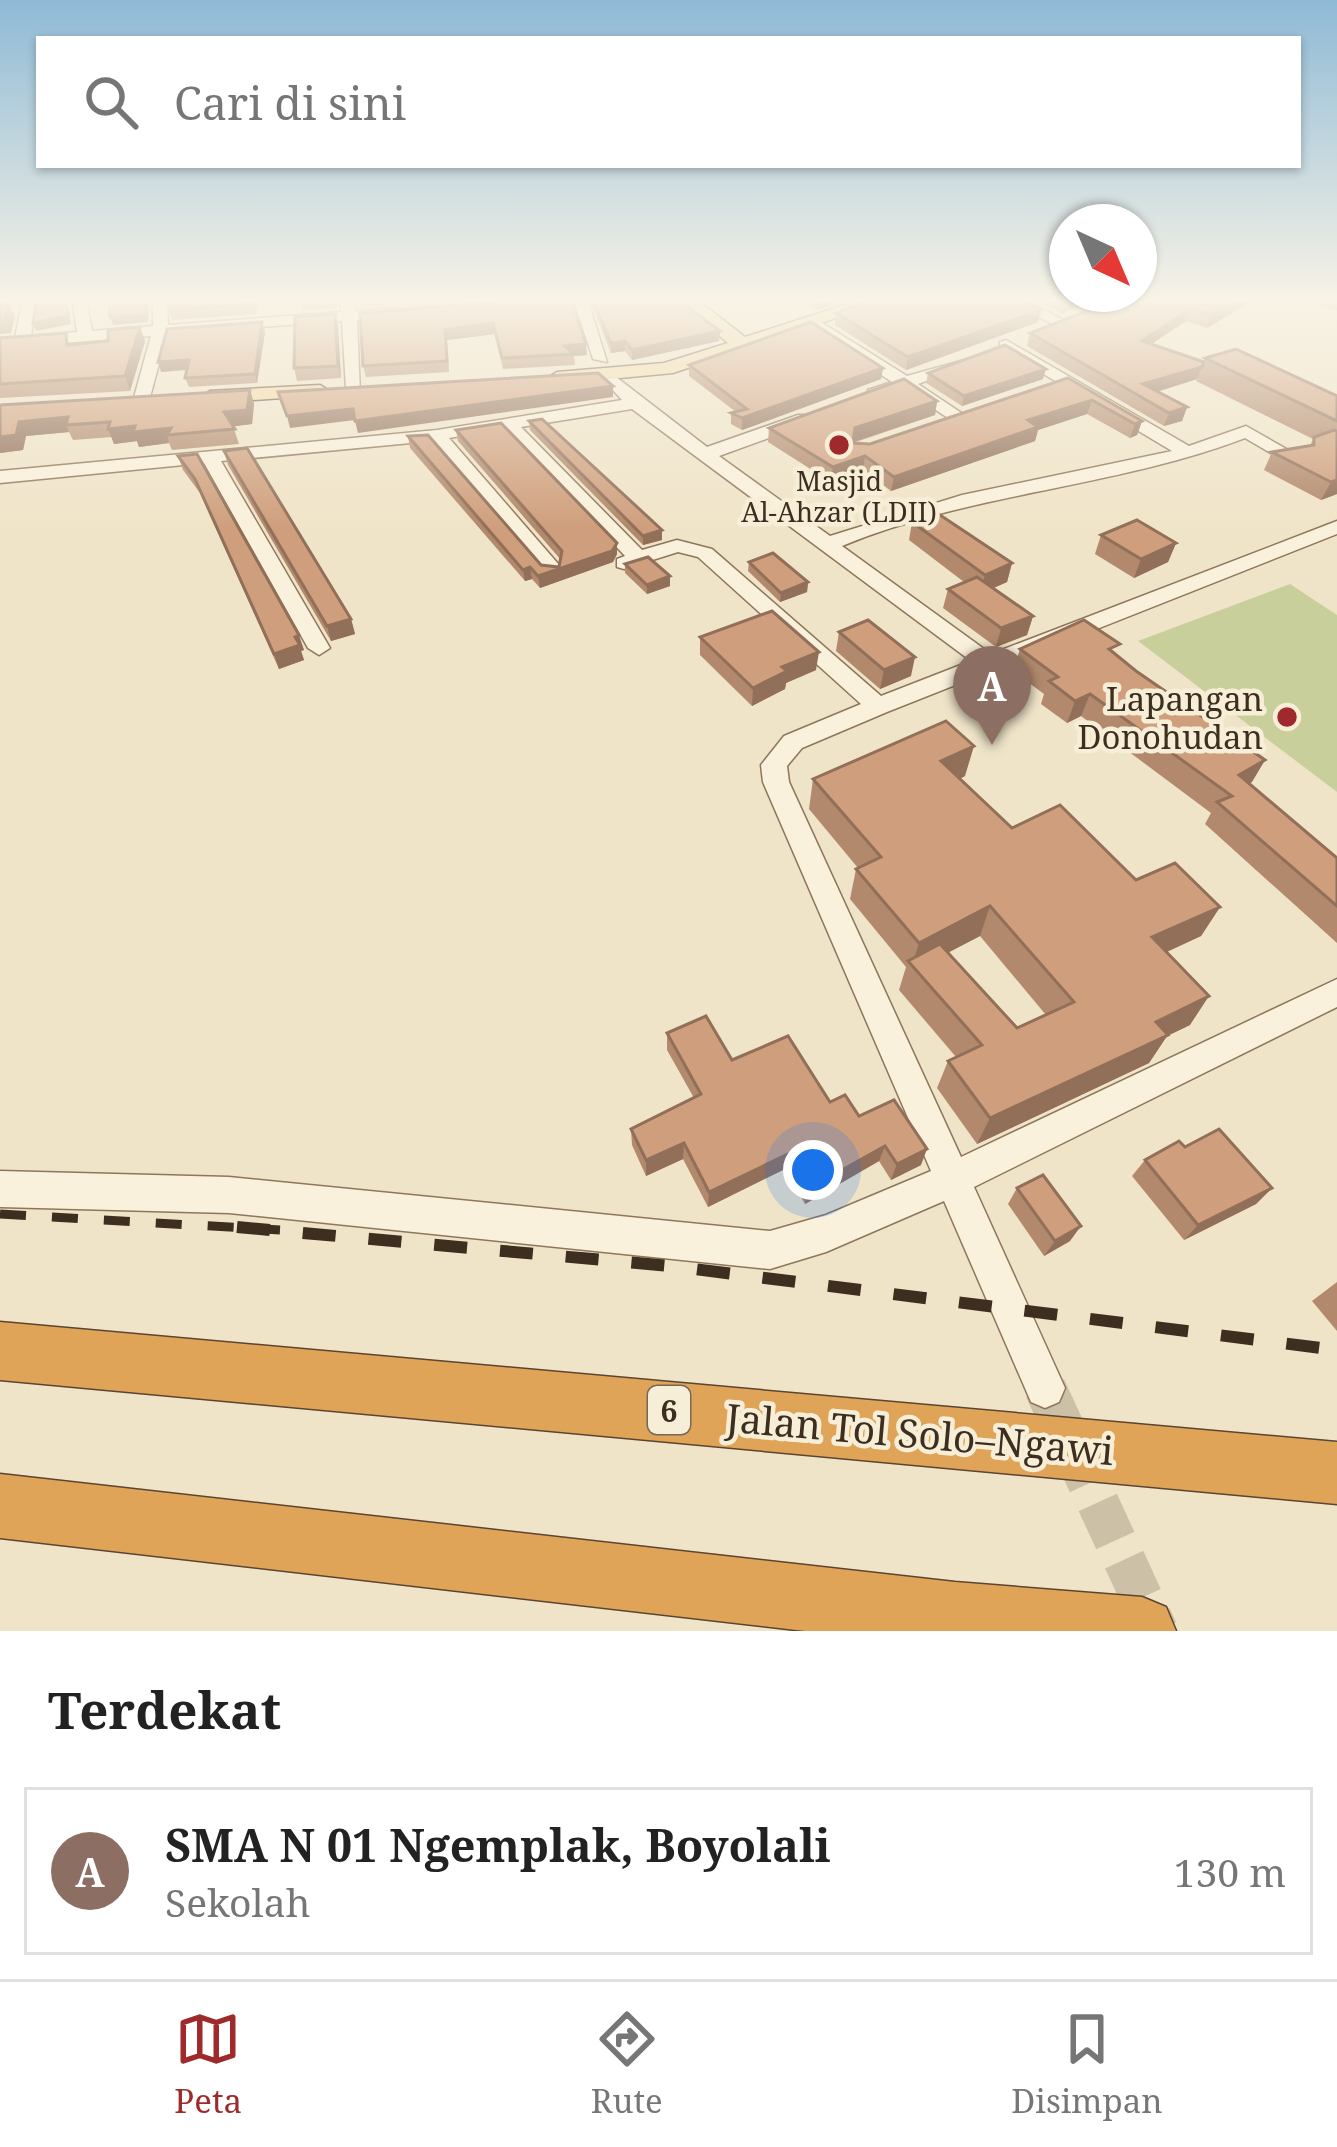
<!DOCTYPE html>
<html lang="id">
<meta charset="utf-8">
<style>
:root{--surface:#fff;--page:#f2f2f2;--text:#222;--muted:#767676;--line:#e0e0e0;--accent:#9e2a2b}
body{margin:0;font-family:"Noto Serif",serif;background:var(--page);color:var(--text)}
.compass{position:absolute;left:1049px;top:204px;width:108px;height:108px;border-radius:50%;background:var(--surface);box-shadow:0 3px 9px #0004;rotate:136deg}
.you{position:absolute;left:813px;top:1170px;width:42px;height:42px;margin:-30px;border:9px solid #fff;border-radius:50%;background:#1a73e8;box-shadow:0 0 0 18px #1a73e833}
.badge{display:grid;place-items:center;width:78px;height:78px;border-radius:50%;background:var(--accent);color:#fff;font-size:39px;font-weight:700}
.pin{position:absolute;translate:-50% -99px;filter:drop-shadow(0 3px 6px #0008)}
.pin::after{content:'';position:absolute;top:63px;width:42px;height:36px;background:inherit;clip-path:polygon(0 0,100% 0,50% 100%)}
.list{margin:0;padding:0;list-style:none}
h2{display:flex;justify-content:space-between;align-items:center;height:156px;margin:0;padding:0 48px;font-size:51px}
h2 small{font-size:39px;font-weight:400;color:var(--muted)}
.list li{display:grid;grid-template-columns:78px 1fr auto;gap:36px;align-items:center;box-sizing:border-box;height:168px;margin:0 24px 24px;padding:0 24px;border:3px solid var(--line);border-radius:0px}
.list b{display:block;font-size:45px;white-space:nowrap}
.list p{margin:0;font-size:39px;white-space:nowrap;color:var(--muted)}
.list em{font-size:39px;font-style:normal;color:var(--muted)}
.icon{flex:none;width:66px;height:66px;fill:none;stroke:currentColor;stroke-width:2;stroke-linecap:round;stroke-linejoin:round}
.map{position:relative;flex:none;width:1337px;height:1631px;overflow:hidden}
.search{position:absolute;background:var(--surface);box-shadow:0 3px 9px #0004;left:36px;right:36px;top:36px;height:132px;display:flex;align-items:center;gap:30px;box-sizing:border-box;padding:0 42px;border-radius:0px;color:var(--muted);font-size:45px}
.sheet{height:348px;background:var(--surface)}
nav{display:flex;justify-content:space-around;align-items:center;box-sizing:border-box;height:168px;border-top:3px solid var(--line);background:var(--surface);font-size:33px;color:var(--muted)}
nav a{display:grid;justify-items:center;gap:6px}
nav .on{color:var(--accent)}
.map>svg:first-child{display:block}
</style>
<div class="map">
<svg width="1337" height="1631" viewBox="0 0 1337 1631">
<rect width="100%" height="100%" fill="#f0e4c8"/>
<!-- green -->
<polygon fill="#c9cf9b" points="1290,584 1337,615 1337,792 1138,641"/>
<g fill="none" stroke-linecap="round" stroke-linejoin="round">
<!-- minor-tunnel -->
<polyline stroke="#ccc0a6" stroke-width="42" stroke-dasharray="42 21" stroke-linecap="butt" points="1045,1388 1157,1631"/>
<!-- minor casing -->
<g stroke="#8d765c" stroke-width="3">
<g id="minor">
<polygon points="23,298 37,298 31,336 77,332 72,298 86,298 92,331 153,326 153,298 167,298 168,325 341,312 341,298 355,298 356,311 396,308 403,312 357,320 360,393 346,389 342,321 167,334 149,401 141,406 133,401 151,336 0,348 0,338 15,337"/>
<polygon points="573,298 587,298 607,362 593,359"/>
<polygon points="1002,298 1022,298 1069,323 1056,326"/>
<polygon points="806,319 816,319 907,376 968,359 968,365 918,384 966,416 951,420 904,389 868,398 868,390 892,382 806,325"/>
<path d="M1006,340l183,106 57,-20 58,33 -16,4 -43,-25c-131,50 -273,54 -403,108l149,108 346,-133v13l-450,178 -85,36 -15,18 2,16 172,375 376,-178v28l-363,180 91,201 -6,14 -14,6 -14,-6 -87,-201 -118,51 -56,17 -541,-56 -229,-6v-36l229,6 541,54 56,-16 105,-44 -168,-389 -2,-17 23,-29 77,-32 -163,-147 -20,-5 -54,17 -7,-2v-8l8,-3 -121,-127 -55,9 111,128v8h-14l-114,-133 -211,20 109,187 -11,7 -11,-7 -104,-185 -204,20v-12l437,-41 185,-30 -23,-25 8,-5 100,77 91,-32h12v8l-91,33 111,80 132,-41 210,-44 -172,-103v-6zM632,409l339,252 -90,35 -169,-147 -35,-9 -35,10 -121,-123z"/>
</g>
</g>
<!-- major casing -->
<g stroke="#5b4430" stroke-width="3">
<g id="major">
<polygon points="674,298 695,298 745,337 866,298 895,298 673,373 557,384 547,378 557,372 664,363 728,343"/>
<polygon points="320,385 330,391 327,395 210,403 200,397 210,391"/>
</g>
</g>
<!-- highway casing -->
<g stroke="#5b4430" stroke-width="3">
<g id="highway">
<polygon points="0,1322 1337,1442 1337,1504 0,1380"/>
<polygon points="0,1474 955,1582 1142,1597 1166,1607 1176,1631 805,1631 0,1538"/>
</g>
</g>
<!-- minor -->
<use href="#minor" fill="#faf1dc" fill-rule="evenodd"/>
<!-- major -->
<use href="#major" fill="#f3d9a0" fill-rule="evenodd"/>
<!-- highway -->
<use href="#highway" fill="#e0a458" fill-rule="evenodd"/>
<!-- rail-far1 -->
<polyline stroke="#3d2e20" stroke-width="9" stroke-dasharray="26 26" stroke-linecap="butt" points="0,1214 280,1230"/>
<!-- rail -->
<polyline stroke="#3d2e20" stroke-width="12" stroke-dasharray="33 33" stroke-linecap="butt" points="237,1227 670,1266 1337,1350"/>
</g>
<!-- wall -->
<g fill="#b2896c" fill-rule="evenodd">
<polygon points="169,298 258,298 257,314 172,320 169,310"/>
<polygon points="300,298 339,298 337,308 303,310"/>
<polygon points="359,298 498,298 360,306"/>
<polygon points="544,298 587,355 574,356 575,365 503,369 495,334 447,340 449,372 366,377 363,366"/>
<polygon points="589,298 676,298 720,331 719,341 632,360 625,351 611,353"/>
<polygon points="797,298 851,298 817,310"/>
<polygon points="1033,298 1101,298 1062,313"/>
<polygon points="1121,298 1337,298 1337,311 1294,299 1279,306 1256,299 1207,328 1186,321 1151,344 1204,362 1205,358 1337,396 1337,494 1321,500 1264,470 1272,452 1310,446 1313,439 1196,381 1197,379 1157,392 1187,407 1182,421 1164,426 1027,346 1030,333"/>
<polygon points="836,313 1038,322 906,370 835,325"/>
<polygon points="338,326 341,378 297,381 294,368"/>
<polygon points="140,327 145,341 130,391 0,398 0,338 71,345 108,341"/>
<polygon points="265,332 257,383 189,387 185,378 187,370 161,372"/>
<polygon points="689,365 883,368 881,379 742,430 731,424 731,413 736,412 689,376"/>
<polygon points="928,373 1043,379 962,406 926,383"/>
<polygon points="1068,378 1142,421 1137,435 1130,438 1087,414 1038,430 1035,441 891,491 863,470 831,482 768,442 769,428 937,401 935,415 853,443 870,444"/>
<polygon points="250,390 254,404 252,424 233,426 239,444 172,450 169,443 139,447 137,441 114,444 112,437 73,440 69,432 26,436 23,450 0,453 0,404"/>
<polygon points="529,421 662,530 662,540 643,545 530,430"/>
<polygon points="456,430 617,554 613,562 540,588 532,579 525,581 410,448 408,436 541,565 559,567 561,560 458,441"/>
<polygon points="224,451 351,619 355,634 331,641 228,465"/>
<polygon points="197,454 304,650 301,651 304,660 279,669 200,493 183,470 178,456"/>
<polygon points="912,522 1012,563 1007,582 993,588 1033,616 1027,635 996,647 943,608 948,589 964,582 909,540"/>
<polygon points="1101,535 1176,543 1168,562 1134,578 1095,554"/>
<polygon points="749,562 808,582 807,592 780,602 748,571"/>
<polygon points="625,564 670,586 647,594 625,573"/>
<polygon points="839,632 911,676 880,689 836,651"/>
<polygon points="700,637 816,670 786,683 785,689 752,706 700,655"/>
<polygon points="1020,649 1116,654 1136,671 1265,760 1250,784 1337,858 1337,943 1205,824 1211,813 1081,716 1067,723 1041,704 1044,694 1013,671"/>
<path d="M965,776l-5,3 52,49 124,52 84,27 -19,29 -34,16 23,73 -23,11 -18,27 -172,81 -40,-56 11,-27 8,-4 -57,-67 7,-23 -56,-68 6,-30 2,-1 -49,-59 4,-30zM980,936l66,79 -29,13 -70,-75z"/>
<polygon points="667,1033 830,1102 859,1116 921,1165 891,1180 879,1161 805,1204 785,1169 708,1207 683,1159 646,1176 632,1145 631,1129 694,1098 667,1050"/>
<polygon points="1185,1147 1272,1188 1256,1204 1184,1240 1132,1176 1145,1160"/>
<polygon points="1017,1188 1070,1241 1044,1256 1008,1204"/>
<polygon points="1337,1282 1337,1331 1312,1301"/>
</g>
<!-- shaded-wall -->
<g fill="#916f58">
<polygon points="65,298 67,298 71,324 36,331 33,323"/>
<polygon points="146,298 149,298 148,322 113,325 110,317"/>
<polygon points="729,298 766,298 729,303"/>
<polygon points="819,298 851,298 817,310"/>
<polygon points="1072,298 1101,298 1062,313 1065,301"/>
<polygon points="1241,298 1256,298 1207,328 1211,315"/>
<polygon points="1282,298 1294,298 1279,306"/>
<polygon points="9,304 15,317 11,333 0,334 0,320"/>
<polygon points="1191,309 1186,321 1138,353 1142,341"/>
<polygon points="1041,310 1038,322 906,370 908,357"/>
<polygon points="335,314 338,326 341,378 338,366"/>
<polygon points="262,322 265,332 257,383 255,374"/>
<polygon points="493,323 495,334 447,340 449,372 445,330"/>
<polygon points="140,327 145,341 130,391 125,376"/>
<polygon points="720,331 719,341 632,360 632,350"/>
<polygon points="625,341 625,351 611,353 611,343"/>
<polygon points="586,344 587,355 574,356 574,354 565,346"/>
<polygon points="189,360 192,369 161,372 158,362"/>
<polygon points="1202,367 1197,379 1139,397 1143,384"/>
<polygon points="883,368 881,379 742,430 742,418"/>
<polygon points="1046,369 1043,379 962,406 964,396"/>
<polygon points="613,386 613,397 358,433 355,421"/>
<polygon points="250,390 254,404 252,424 229,427 224,412"/>
<polygon points="1092,400 1087,414 1038,430 1035,441 891,491 894,477 1028,420"/>
<polygon points="937,401 935,415 853,442 855,428"/>
<polygon points="1187,407 1182,421 1164,426 1169,413"/>
<polygon points="353,409 355,420 290,428 287,416"/>
<polygon points="68,417 66,425 69,432 26,436 23,450 0,453 0,437 19,422"/>
<polygon points="1142,421 1137,435 1130,438 1135,424"/>
<polygon points="135,426 171,428 167,435 169,443 139,447 137,441 114,444 108,429"/>
<polygon points="865,456 863,470 831,482 833,467"/>
<polygon points="1337,480 1337,494 1321,500 1331,482"/>
<polygon points="662,530 662,540 643,545 643,536"/>
<polygon points="617,543 617,554 613,562 540,588 538,576"/>
<polygon points="1176,543 1168,562 1134,578 1141,559"/>
<polygon points="1012,563 1007,582 980,594 985,575"/>
<polygon points="530,567 532,579 525,581 523,570"/>
<polygon points="670,576 670,586 647,594 647,585"/>
<polygon points="808,582 807,592 780,602 781,593"/>
<polygon points="1033,616 1027,635 996,647 1001,628"/>
<polygon points="351,619 355,634 331,641 327,626"/>
<polygon points="299,635 304,650 301,651 304,660 279,669 274,654 295,637"/>
<polygon points="819,652 816,670 786,683 785,689 752,706 753,688 782,667"/>
<polygon points="915,657 911,676 880,689 884,670"/>
<polygon points="1090,694 1081,716 1067,723 1075,701"/>
<polygon points="974,746 965,776 933,792 941,761"/>
<polygon points="1265,760 1252,782 1230,795 1239,775"/>
<polygon points="990,906 980,936 915,970 912,966 919,943"/>
<polygon points="1220,907 1201,936 1135,966 1152,937"/>
<polygon points="1209,996 1190,1025 1167,1036 1149,1063 977,1144 990,1118 1156,1022"/>
<polygon points="684,1143 683,1159 646,1176 646,1160"/>
<polygon points="885,1146 879,1161 805,1204 808,1189"/>
<polygon points="927,1149 921,1165 891,1180 897,1164"/>
<polygon points="788,1154 785,1169 708,1207 709,1192"/>
<polygon points="1272,1188 1256,1204 1184,1240 1198,1225"/>
<polygon points="1081,1226 1070,1241 1044,1256 1055,1241"/>
</g>
<!-- building -->
<g fill="#cf9f7d" stroke="#916f58" stroke-width="3">
<polygon points="37,298 65,298 68,316 33,323"/>
<polygon points="110,298 146,298 146,314 110,317"/>
<polygon points="169,298 255,298 254,304 169,310"/>
<polygon points="544,298 571,298 586,344 565,346 574,354 502,358 493,323 445,330 447,361 363,366 360,313"/>
<polygon points="592,298 676,298 720,331 632,350 625,341 611,343"/>
<polygon points="876,298 1019,298 1041,310 908,357 836,313"/>
<polygon points="1121,298 1241,298 1211,315 1191,309 1142,341 1204,362 1202,367 1143,384 1187,407 1169,413 1030,333"/>
<polygon points="0,304 9,304 5,319 0,320"/>
<polygon points="335,314 338,366 294,368 295,317"/>
<polygon points="262,322 255,374 185,378 189,360 158,362 167,329"/>
<polygon points="811,322 883,368 742,418 731,413 747,409 689,365"/>
<polygon points="140,327 125,376 0,384 0,338 66,333 67,345 108,341 108,330"/>
<polygon points="1005,345 1046,369 964,396 928,373"/>
<polygon points="1236,349 1337,396 1337,421 1205,358"/>
<polygon points="598,373 613,386 355,421 353,409 287,416 278,392"/>
<polygon points="1068,378 1142,421 1135,424 1092,400 1028,420 1038,427 894,477 865,456 833,467 769,428 904,379 937,401 855,428 853,443 870,444"/>
<polygon points="250,390 247,410 224,412 235,429 167,435 171,428 133,432 135,426 108,429 110,422 66,425 68,417 19,422 16,435 0,437 0,405"/>
<polygon points="542,419 662,530 643,536 529,421"/>
<polygon points="501,423 617,543 612,551 538,576 530,567 523,570 408,436 428,435 541,565 559,567 562,551 456,430"/>
<polygon points="1334,430 1337,431 1337,480 1331,482 1272,452 1314,445 1314,437"/>
<polygon points="247,448 351,619 327,626 224,451"/>
<polygon points="197,454 299,635 295,637 300,645 274,654 195,479 178,456"/>
<polygon points="937,513 1012,563 985,575 912,522"/>
<polygon points="1137,520 1176,543 1141,559 1101,535"/>
<polygon points="773,553 808,582 781,593 749,562"/>
<polygon points="648,557 670,576 647,585 625,564"/>
<polygon points="977,577 1033,616 1001,628 948,589"/>
<polygon points="772,611 819,652 782,667 787,671 753,688 700,637"/>
<polygon points="868,620 915,657 884,670 839,632"/>
<polygon points="1084,620 1120,644 1109,649 1136,671 1265,760 1239,775 1337,858 1337,906 1217,802 1232,796 1090,694 1075,701 1049,681 1058,677 1020,649"/>
<polygon points="946,721 974,746 941,761 1012,828 1060,805 1136,880 1175,863 1220,907 1152,937 1209,996 1156,1022 1168,1035 990,1118 948,1061 982,1045 908,961 940,944 1017,1028 1074,1002 990,906 919,943 856,869 881,857 813,779"/>
<polygon points="706,1016 732,1060 788,1036 830,1102 845,1095 859,1116 894,1100 927,1149 897,1164 885,1146 808,1189 788,1154 709,1192 684,1143 646,1160 631,1129 701,1094 667,1033"/>
<polygon points="1219,1129 1272,1188 1198,1225 1145,1160 1179,1141 1185,1147"/>
<polygon points="1043,1175 1081,1226 1055,1241 1017,1188"/>
</g>
<!-- sky -->
<linearGradient id="sky" x2="0" y2="1"><stop stop-color="#8fbad6"/><stop offset="0.57" stop-color="#f8f3e6"/><stop offset="1" stop-color="#f8f3e6" stop-opacity="0"/></linearGradient>
<rect width="1337" height="527" fill="url(#sky)"/>
<!-- markers -->
<g fill="#9e2a2b" stroke="#f7eed8" stroke-width="4.5">
<circle cx="839" cy="445" r="12"/>
<circle cx="1287" cy="717" r="12"/>
</g>
<g text-anchor="middle" dominant-baseline="central" stroke-width="9" stroke-linejoin="round" paint-order="stroke">
<!-- far-poi labels -->
<g font-size="27" fill="#3d2e20" stroke="#f7eed8">
<text x="839" y="480">Masjid<tspan x="839" dy="31">Al-Ahzar (LDII)</tspan></text>
</g>
<!-- shield labels -->
<rect fill="#f7eed8" stroke="#756857" stroke-width="3" x="648" y="1386" width="42" height="48" rx="9"/>
<g font-size="30" font-weight="bold" fill="#3d2e20">
<text x="669" y="1410">6</text>
</g>
<!-- poi labels -->
<g font-size="33" fill="#3d2e20" stroke="#f7eed8" text-anchor="end">
<text x="1263" y="698">Lapangan<tspan x="1263" dy="38">Donohudan</tspan></text>
</g>
<!-- near-street labels -->
<g font-size="39" fill="#3d2e20" stroke="#f7eed8">
<text transform="translate(920 1433) rotate(5)">Jalan Tol Solo–Ngawi</text>
</g>
</g>
</svg>
<svg class="compass" viewBox="-18 -18 36 36"><path d="M0-13l5 13h-10z" fill="#e53935"/><path d="M0 13l5-13h-10z" fill="#767676"/></svg>
<div class="you"></div>
<div class="pin badge" style="left:992px;top:745px;background:#8d6e63">A</div>
<div class="search"><svg class="icon" aria-label="search" viewBox="0 0 24 24"><circle cx="10" cy="10" r="6"/><path d="M15 15l6 6"/></svg>Cari di sini</div>
</div>
<section class="sheet">
<h2>Terdekat<small></small></h2>
<ul class="list">
<li><span class="badge" style="background:#8d6e63">A</span><div><b>SMA N 01 Ngemplak, Boyolali</b><p>Sekolah</p></div><em>130 m</em></li>
</ul>
</section>
<nav>
<a class="on"><svg class="icon" aria-label="map" viewBox="0 0 24 24"><path d="M3 6l6-2 6 2 6-2v14l-6 2-6-2-6 2zM9 4v14M15 6v14"/></svg>Peta</a>
<a><svg class="icon" aria-label="directions" viewBox="0 0 24 24"><path d="M12 3l9 9-9 9-9-9zM9 14v-3h6M13 9l2 2-2 2"/></svg>Rute</a>
<a><svg class="icon" aria-label="saved" viewBox="0 0 24 24"><path d="M7 4h10v16l-5-4-5 4z"/></svg>Disimpan</a>
</nav>
